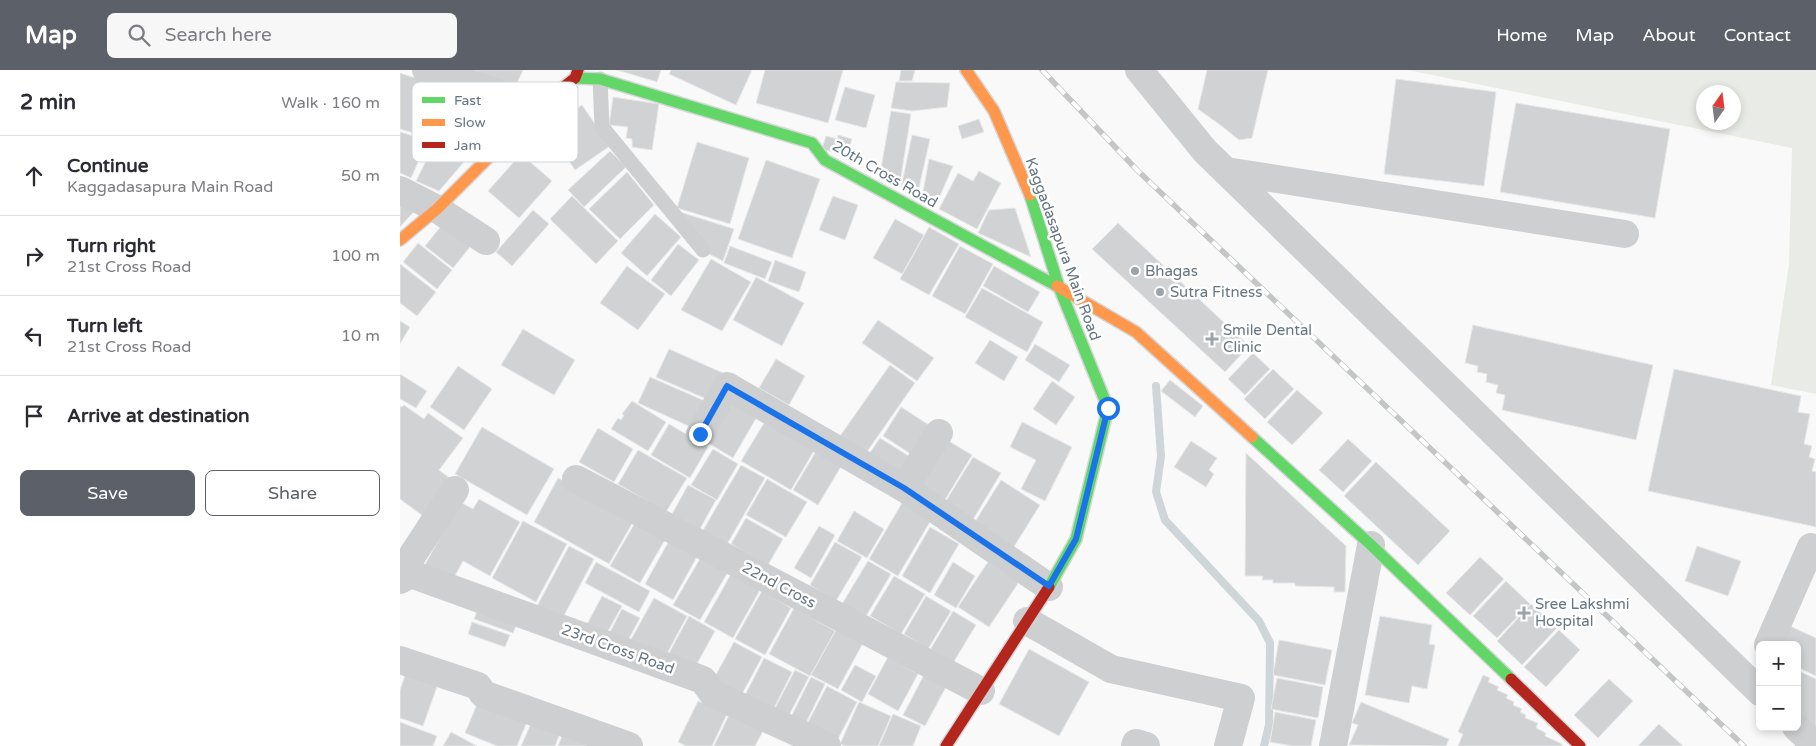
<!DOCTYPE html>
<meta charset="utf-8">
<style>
:root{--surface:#fff;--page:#f7f7f7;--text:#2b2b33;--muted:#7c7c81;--line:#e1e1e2;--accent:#5c6169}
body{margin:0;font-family:"Varela Round",sans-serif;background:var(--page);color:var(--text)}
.controls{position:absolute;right:15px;bottom:15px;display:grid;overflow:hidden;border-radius:8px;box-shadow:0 2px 8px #0003}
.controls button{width:45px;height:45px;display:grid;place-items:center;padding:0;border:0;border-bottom:1px solid var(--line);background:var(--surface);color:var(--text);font:25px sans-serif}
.compass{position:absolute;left:1296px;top:15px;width:45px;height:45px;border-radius:50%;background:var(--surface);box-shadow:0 2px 8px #0003;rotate:14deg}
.stop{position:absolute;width:15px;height:15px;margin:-11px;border:4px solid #1a73e8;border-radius:50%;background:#fff}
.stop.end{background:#1a73e8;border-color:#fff;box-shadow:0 1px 5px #0008}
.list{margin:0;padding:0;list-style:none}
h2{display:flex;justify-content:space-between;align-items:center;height:65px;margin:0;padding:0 20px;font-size:21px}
h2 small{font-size:16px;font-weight:400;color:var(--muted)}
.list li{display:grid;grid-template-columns:32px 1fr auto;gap:15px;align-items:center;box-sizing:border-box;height:80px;padding:0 20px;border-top:1px solid var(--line)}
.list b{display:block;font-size:19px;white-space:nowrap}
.list p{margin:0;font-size:16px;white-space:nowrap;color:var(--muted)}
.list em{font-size:16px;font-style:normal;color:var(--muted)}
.actions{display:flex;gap:10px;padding:15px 20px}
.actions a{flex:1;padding:11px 0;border:1px solid var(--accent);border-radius:8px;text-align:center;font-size:18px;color:var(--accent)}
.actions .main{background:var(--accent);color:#fff}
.icon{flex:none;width:28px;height:28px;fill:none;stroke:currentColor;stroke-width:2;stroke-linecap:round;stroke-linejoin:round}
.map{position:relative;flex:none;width:1416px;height:676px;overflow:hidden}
header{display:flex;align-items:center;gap:30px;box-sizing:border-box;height:70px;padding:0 25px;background:var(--accent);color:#fff}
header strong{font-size:24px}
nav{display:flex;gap:28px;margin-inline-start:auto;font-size:18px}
.search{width:350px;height:45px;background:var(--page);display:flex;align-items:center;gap:12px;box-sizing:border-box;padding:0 18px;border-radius:8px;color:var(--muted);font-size:19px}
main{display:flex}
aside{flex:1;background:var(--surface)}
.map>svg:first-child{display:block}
</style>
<header>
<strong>Map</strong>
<div class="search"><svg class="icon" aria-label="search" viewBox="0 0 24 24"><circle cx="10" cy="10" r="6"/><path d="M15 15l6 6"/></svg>Search here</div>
<nav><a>Home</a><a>Map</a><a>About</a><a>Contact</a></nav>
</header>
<main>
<aside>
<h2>2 min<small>Walk · 160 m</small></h2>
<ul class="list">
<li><svg class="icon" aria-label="ahead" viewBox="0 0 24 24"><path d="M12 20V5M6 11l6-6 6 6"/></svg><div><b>Continue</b><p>Kaggadasapura Main Road</p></div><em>50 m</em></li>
<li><svg class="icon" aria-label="right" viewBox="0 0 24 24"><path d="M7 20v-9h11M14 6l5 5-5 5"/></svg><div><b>Turn right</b><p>21st Cross Road</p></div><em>100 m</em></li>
<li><svg class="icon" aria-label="left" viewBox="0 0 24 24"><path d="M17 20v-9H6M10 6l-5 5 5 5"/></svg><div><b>Turn left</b><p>21st Cross Road</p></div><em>10 m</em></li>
<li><svg class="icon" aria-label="arrive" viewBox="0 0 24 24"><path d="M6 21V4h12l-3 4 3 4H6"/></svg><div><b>Arrive at destination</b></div></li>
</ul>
<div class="actions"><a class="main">Save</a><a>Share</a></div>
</aside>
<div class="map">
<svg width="1416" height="676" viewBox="0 0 1416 676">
<rect width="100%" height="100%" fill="#f9f9f9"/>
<!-- green -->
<path fill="#e8ebe6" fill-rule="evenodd" d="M1008,0h408v324l-45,-9 18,-121 3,-116zM1304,22h30v30h-30z"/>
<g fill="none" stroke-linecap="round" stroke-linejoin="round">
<!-- stream -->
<polyline stroke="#ced6d9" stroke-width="8" points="756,316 761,386 756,422 765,450 859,551 870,573 869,655 864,676"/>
</g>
<!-- building -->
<g fill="#d0d2d3" stroke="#e8e8e8">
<polygon points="72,0 123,0 114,20 71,3"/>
<polygon points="217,0 261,0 257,12"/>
<polygon points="271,0 352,0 336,35 269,4"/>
<polygon points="365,0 443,0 428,53 356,33"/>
<polygon points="501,0 515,0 512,11 499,11"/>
<polygon points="807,0 868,0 852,68 839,70 823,57 798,39"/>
<polygon points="0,3 33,14 17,64 0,59"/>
<polygon points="996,9 1096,22 1084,116 984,104"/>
<polygon points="496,12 550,13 547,37 512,41 491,38"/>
<polygon points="445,17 475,25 466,58 435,50"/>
<polygon points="213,27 259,34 252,80 232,77 232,69 226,68 228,57 209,55"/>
<polygon points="1116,33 1270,59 1255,148 1100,122"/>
<polygon points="182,35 210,76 175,100 147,58"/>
<polygon points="491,41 511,44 500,113 479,110"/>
<polygon points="579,49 584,62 562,69 558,56"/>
<polygon points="0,62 28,70 11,108 0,103"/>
<polygon points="438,65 452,69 447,86 422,79 426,66 437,69"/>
<polygon points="512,65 530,69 518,122 501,118"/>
<polygon points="36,71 69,86 39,121 16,111"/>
<polygon points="297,72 349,88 330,154 277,138"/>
<polygon points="210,81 226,97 184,137 168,120"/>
<polygon points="121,84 152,111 119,148 88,121"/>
<polygon points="529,89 553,96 536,135 521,133"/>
<polygon points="366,90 420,109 392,188 338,169"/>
<polygon points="579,101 601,113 577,159 539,139 558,103 573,111"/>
<polygon points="227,102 254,135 220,169 189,139"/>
<polygon points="172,126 218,171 196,194 150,149"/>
<polygon points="433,126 458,135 445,170 419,160"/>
<polygon points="0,135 17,138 0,157"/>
<polygon points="615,138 631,187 578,163 589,140"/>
<polygon points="133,140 149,154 112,196 96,182"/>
<polygon points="277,141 334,159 323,191 307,183"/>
<polygon points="255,144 281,167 247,206 221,183"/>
<polygon points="495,149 524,165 502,204 473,188"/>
<polygon points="46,150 74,172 53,198 25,176"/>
<polygon points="718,153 849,276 825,302 692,179"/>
<polygon points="529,157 559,174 529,225 500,209"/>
<polygon points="18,173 52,200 37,219 3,192"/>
<polygon points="278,174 299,190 271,226 251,210"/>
<polygon points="330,176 372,192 365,209 324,193"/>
<polygon points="560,176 593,194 565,244 532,226"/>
<polygon points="311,189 351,212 322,261 281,240"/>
<polygon points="375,190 406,202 399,222 368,211"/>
<polygon points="0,194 36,222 17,246 0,233"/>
<polygon points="227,196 265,224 238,260 200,233"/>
<polygon points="594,196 640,222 628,242 583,216"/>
<polygon points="356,207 404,233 382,276 333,250"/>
<polygon points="582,218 643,252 627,282 565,247"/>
<polygon points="478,250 534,288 517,311 462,273"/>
<polygon points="0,251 10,257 0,274"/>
<polygon points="1073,255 1253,295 1236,370 1102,340 1105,325 1096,323 1098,315 1086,312 1087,304 1077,302 1078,296 1065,293"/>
<polygon points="123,259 175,290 154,325 101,295"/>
<polygon points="590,270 618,287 604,311 575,293"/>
<polygon points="635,274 670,295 659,312 625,290"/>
<polygon points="269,279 323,303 311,331 256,307"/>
<polygon points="853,283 870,299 845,325 828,309"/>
<polygon points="376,289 405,306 389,335 359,318"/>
<polygon points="490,295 515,313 466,383 440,366"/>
<polygon points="58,296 92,319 64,360 30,337"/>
<polygon points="873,299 894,319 865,349 844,329"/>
<polygon points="1274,299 1401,326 1398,342 1410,344 1404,374 1412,376 1409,387 1415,389 1412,401 1416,402 1416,457 1248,421"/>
<polygon points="0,304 27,321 16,338 0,329"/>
<polygon points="250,307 305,331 293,358 238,333"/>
<polygon points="770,310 803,336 795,347 761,321"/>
<polygon points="652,311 675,327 656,355 633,339"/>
<polygon points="897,320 923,343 892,375 867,352"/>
<polygon points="232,331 266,352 248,381 211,359 218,348 221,350 224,345 222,344"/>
<polygon points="334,331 358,345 333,388 308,373"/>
<polygon points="4,335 24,349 28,343 63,368 39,400 55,412 27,449 0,429 0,336 2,337"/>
<polygon points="501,337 532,357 514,386 483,366"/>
<polygon points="367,348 416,377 391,420 341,391"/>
<polygon points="622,352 672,377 645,431 621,419 636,390 610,377"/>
<polygon points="269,354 308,377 290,408 251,385"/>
<polygon points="82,357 154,399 127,445 55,404"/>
<polygon points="198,358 233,379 214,412 179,392"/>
<polygon points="542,367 572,385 543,433 512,415"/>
<polygon points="480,368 512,388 500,408 467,387"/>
<polygon points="948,369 972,391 943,422 919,400"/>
<polygon points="791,371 817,388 809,400 814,404 806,417 774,397"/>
<polygon points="418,378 443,393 418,435 393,420"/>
<polygon points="313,379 338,394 317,430 291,415"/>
<polygon points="238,380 287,408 266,442 218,414"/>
<polygon points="846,383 946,476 945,522 934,522 934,517 895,516 895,513 873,513 873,510 862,510 863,506 845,506"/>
<polygon points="573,387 601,403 571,453 543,436"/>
<polygon points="976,392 1050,461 1018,495 944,426"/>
<polygon points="341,395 365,408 326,476 302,462"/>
<polygon points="158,408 234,450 209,494 134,452"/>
<polygon points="367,409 407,432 386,467 346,445"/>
<polygon points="601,410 640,435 612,480 573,455"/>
<polygon points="288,415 316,430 300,459 272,444"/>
<polygon points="79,429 120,452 90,506 63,491 51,513 23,498 60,432 73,439"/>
<polygon points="502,433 531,450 498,506 469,489"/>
<polygon points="454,441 484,459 467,488 437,471"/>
<polygon points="346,448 383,469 368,495 331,474"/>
<polygon points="123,451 167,474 136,532 92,508"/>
<polygon points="236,451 266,468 240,513 210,496"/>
<polygon points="419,456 435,465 411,508 394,498"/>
<polygon points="530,457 559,474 530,523 502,506"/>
<polygon points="270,469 298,485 273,530 245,514"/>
<polygon points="435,472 462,487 436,531 410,515"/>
<polygon points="169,476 194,489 160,553 135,540"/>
<polygon points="1297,476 1341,491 1328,526 1285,511"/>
<polygon points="301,487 328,502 300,550 273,535"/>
<polygon points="1080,487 1104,509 1070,545 1046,523"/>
<polygon points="468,491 491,504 465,548 442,534"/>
<polygon points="196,492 250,521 239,542 185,513"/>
<polygon points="553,492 575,506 556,538 534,525"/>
<polygon points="588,492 619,512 589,557 558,537"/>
<polygon points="331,504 360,520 333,568 304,552"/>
<polygon points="494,506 525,524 501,564 470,546"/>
<polygon points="1106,511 1130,534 1097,568 1073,546"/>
<polygon points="362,521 391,538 365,585 335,569"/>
<polygon points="202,526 222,536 203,570 184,560"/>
<polygon points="526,526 551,541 528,579 504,564"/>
<polygon points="254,528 287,546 263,591 229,573"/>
<polygon points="1131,534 1157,558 1122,595 1097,571"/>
<polygon points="79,536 118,551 113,563 74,549"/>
<polygon points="394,538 435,561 410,606 369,584"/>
<polygon points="222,539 240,548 225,576 208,566"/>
<polygon points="553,541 576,555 553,593 530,580"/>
<polygon points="289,546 315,561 293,601 267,587"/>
<polygon points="980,546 1032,555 1029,574 1035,575 1027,619 1012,616 1009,633 965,625"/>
<polygon points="72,552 110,565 105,577 68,564"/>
<polygon points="1390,556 1416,568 1416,606 1397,597 1397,575 1381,575"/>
<polygon points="437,558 463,573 438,619 411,605"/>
<polygon points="1159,560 1180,580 1146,617 1124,597"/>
<polygon points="879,570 932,580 925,615 873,605"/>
<polygon points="334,572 362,587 341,626 313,610"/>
<polygon points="629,579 689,612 659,666 599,634"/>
<polygon points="488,587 518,604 498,641 468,624"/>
<polygon points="364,588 392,602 372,642 344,627"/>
<polygon points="455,595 476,606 462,632 441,620"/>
<polygon points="7,600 39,611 23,656 0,648 0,620"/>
<polygon points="395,600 409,607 387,649 373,642"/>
<polygon points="1401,602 1416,609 1416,659 1397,642 1397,610"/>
<polygon points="525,603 547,615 525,656 503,645"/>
<polygon points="1083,605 1090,608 1088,612 1099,617 1097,620 1108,625 1106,628 1114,632 1113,635 1122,639 1120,642 1126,645 1125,648 1138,653 1136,658 1146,663 1145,666 1162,674 1162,676 1058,676 1063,664 1058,662"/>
<polygon points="411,607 425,614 404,657 390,649"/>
<polygon points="877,608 923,617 918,648 871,639"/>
<polygon points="1209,609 1233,631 1198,668 1174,645"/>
<polygon points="427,616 457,632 437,671 406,656"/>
<polygon points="80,627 129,647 117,676 97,676 65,663"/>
<polygon points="298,631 327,644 312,676 286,676 278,672"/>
<polygon points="459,632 491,646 478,676 445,676 440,674"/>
<polygon points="961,632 1049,669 1046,676 949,675 958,655 952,653"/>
<polygon points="875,642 916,650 911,676 892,676 870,672"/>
<polygon points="493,644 521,656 513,676 479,676"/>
<polygon points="329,645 363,661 355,676 314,676"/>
<polygon points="133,649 161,661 155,676 121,676"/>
<polygon points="0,652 37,666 33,676 0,676"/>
<polygon points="1259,654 1283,676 1238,676"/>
<polygon points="164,661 188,671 186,676 158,676"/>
<polygon points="51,662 77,676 43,676"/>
</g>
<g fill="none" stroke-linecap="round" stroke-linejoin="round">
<!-- fast casing -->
<g stroke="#d5d6d7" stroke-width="14">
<g id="fast">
<polyline points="175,8 200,9 412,73 425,90 657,216"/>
<polyline points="630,125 659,217 708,338 676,469 649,517"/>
<polyline points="852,367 971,475 1111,609"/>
</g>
</g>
<!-- slow casing -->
<g stroke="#d5d6d7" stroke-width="14">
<g id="slow">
<polyline points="566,0 594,41 630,125"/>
<polyline points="0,170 37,139 113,63"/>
<polyline points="657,216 736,262 852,367"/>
</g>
</g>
<!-- jam casing -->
<g stroke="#d5d6d7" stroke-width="14">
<g id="jam">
<polyline points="113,63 139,36 175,8 178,0"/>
<polyline points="1111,609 1180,676"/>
<polyline points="546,676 649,517"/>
</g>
</g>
<!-- lane -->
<polyline stroke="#cecfd0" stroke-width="15" points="200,9 202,57 303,180"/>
<!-- street -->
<g stroke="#cecfd0" stroke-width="28">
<polyline points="26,0 139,36"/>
<polyline points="739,0 805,81 1360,622"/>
<polyline points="826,101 1225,164"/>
<polyline points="0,120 37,139 86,171"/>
<polyline points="300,364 327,316 504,418 649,517"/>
<polyline points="176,409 581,621"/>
<polyline points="504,418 539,363"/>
<polyline points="0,504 55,420"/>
<polyline points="0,510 11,504 303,610 313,624 427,676"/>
<polyline points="627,551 711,599 841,628 828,676"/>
<polyline points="1368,575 1411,477"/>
<polyline points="0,590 78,616 83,624 229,676"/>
<polyline points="1396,657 1416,676"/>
<polyline points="735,676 736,673 746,676"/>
<polyline points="933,676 971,475"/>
</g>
<!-- fast -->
<use href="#fast" stroke="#63d668" stroke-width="11"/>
<!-- slow -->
<use href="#slow" stroke="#ff974d" stroke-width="11"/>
<!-- jam -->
<use href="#jam" stroke="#b3261e" stroke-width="11"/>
<!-- rail casing -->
<g stroke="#c3c5c6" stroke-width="5.5">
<polyline id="rail" points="642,0 737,100 1344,676"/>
</g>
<!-- rail -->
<use href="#rail" stroke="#fff" stroke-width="4" stroke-dasharray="11" stroke-linecap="butt"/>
</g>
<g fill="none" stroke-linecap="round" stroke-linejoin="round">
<!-- route -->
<polyline stroke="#1a73e8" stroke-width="6" points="300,364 327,316 504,418 649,516 676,469 708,338"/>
</g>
<!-- markers -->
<g fill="#99a4ac" stroke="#fff" stroke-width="2">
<circle cx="735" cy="201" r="5"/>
<circle cx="760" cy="222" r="5"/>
<path d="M809.5 261.5h5v5h5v5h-5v5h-5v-5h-5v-5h5z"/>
<path d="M1121.5 535.5h5v5h5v5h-5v5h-5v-5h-5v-5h5z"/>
</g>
<g text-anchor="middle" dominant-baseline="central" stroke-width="5" stroke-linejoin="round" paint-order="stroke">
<!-- street labels -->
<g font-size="15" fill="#657683" stroke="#fff">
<text transform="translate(485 104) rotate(30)">20th Cross Road</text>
<text transform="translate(663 179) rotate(70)">Kaggadasapura Main Road</text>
<text transform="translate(379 515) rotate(28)">22nd Cross</text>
<text transform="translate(218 579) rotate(20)">23rd Cross Road</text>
</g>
<!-- poi labels -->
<g font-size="15" fill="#657683" stroke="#fff" text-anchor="start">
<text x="745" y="201">Bhagas</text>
<text x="770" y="222">Sutra Fitness</text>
<text x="823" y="260">Smile Dental<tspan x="823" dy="17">Clinic</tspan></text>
<text x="1135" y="534">Sree Lakshmi<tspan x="1135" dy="17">Hospital</tspan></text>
</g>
</g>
<!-- legend -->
<rect x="12" y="12" width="166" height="80" rx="8" fill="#fff" stroke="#d1d6da" stroke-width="1"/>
<rect x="22" y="27" width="23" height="6" fill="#63d668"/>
<rect x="22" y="49" width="23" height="7" fill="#ff974d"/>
<rect x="22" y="72" width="23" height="6" fill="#b3261e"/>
<g font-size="14" fill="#657683">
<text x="54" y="35">Fast</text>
<text x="54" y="57">Slow</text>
<text x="54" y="80">Jam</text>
</g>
</svg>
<div class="controls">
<button>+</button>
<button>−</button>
</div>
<svg class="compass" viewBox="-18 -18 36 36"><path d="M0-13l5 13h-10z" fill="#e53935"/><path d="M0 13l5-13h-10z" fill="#7c7c81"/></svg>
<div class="stop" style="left:708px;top:338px"></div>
<div class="stop end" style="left:300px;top:364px"></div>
</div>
</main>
